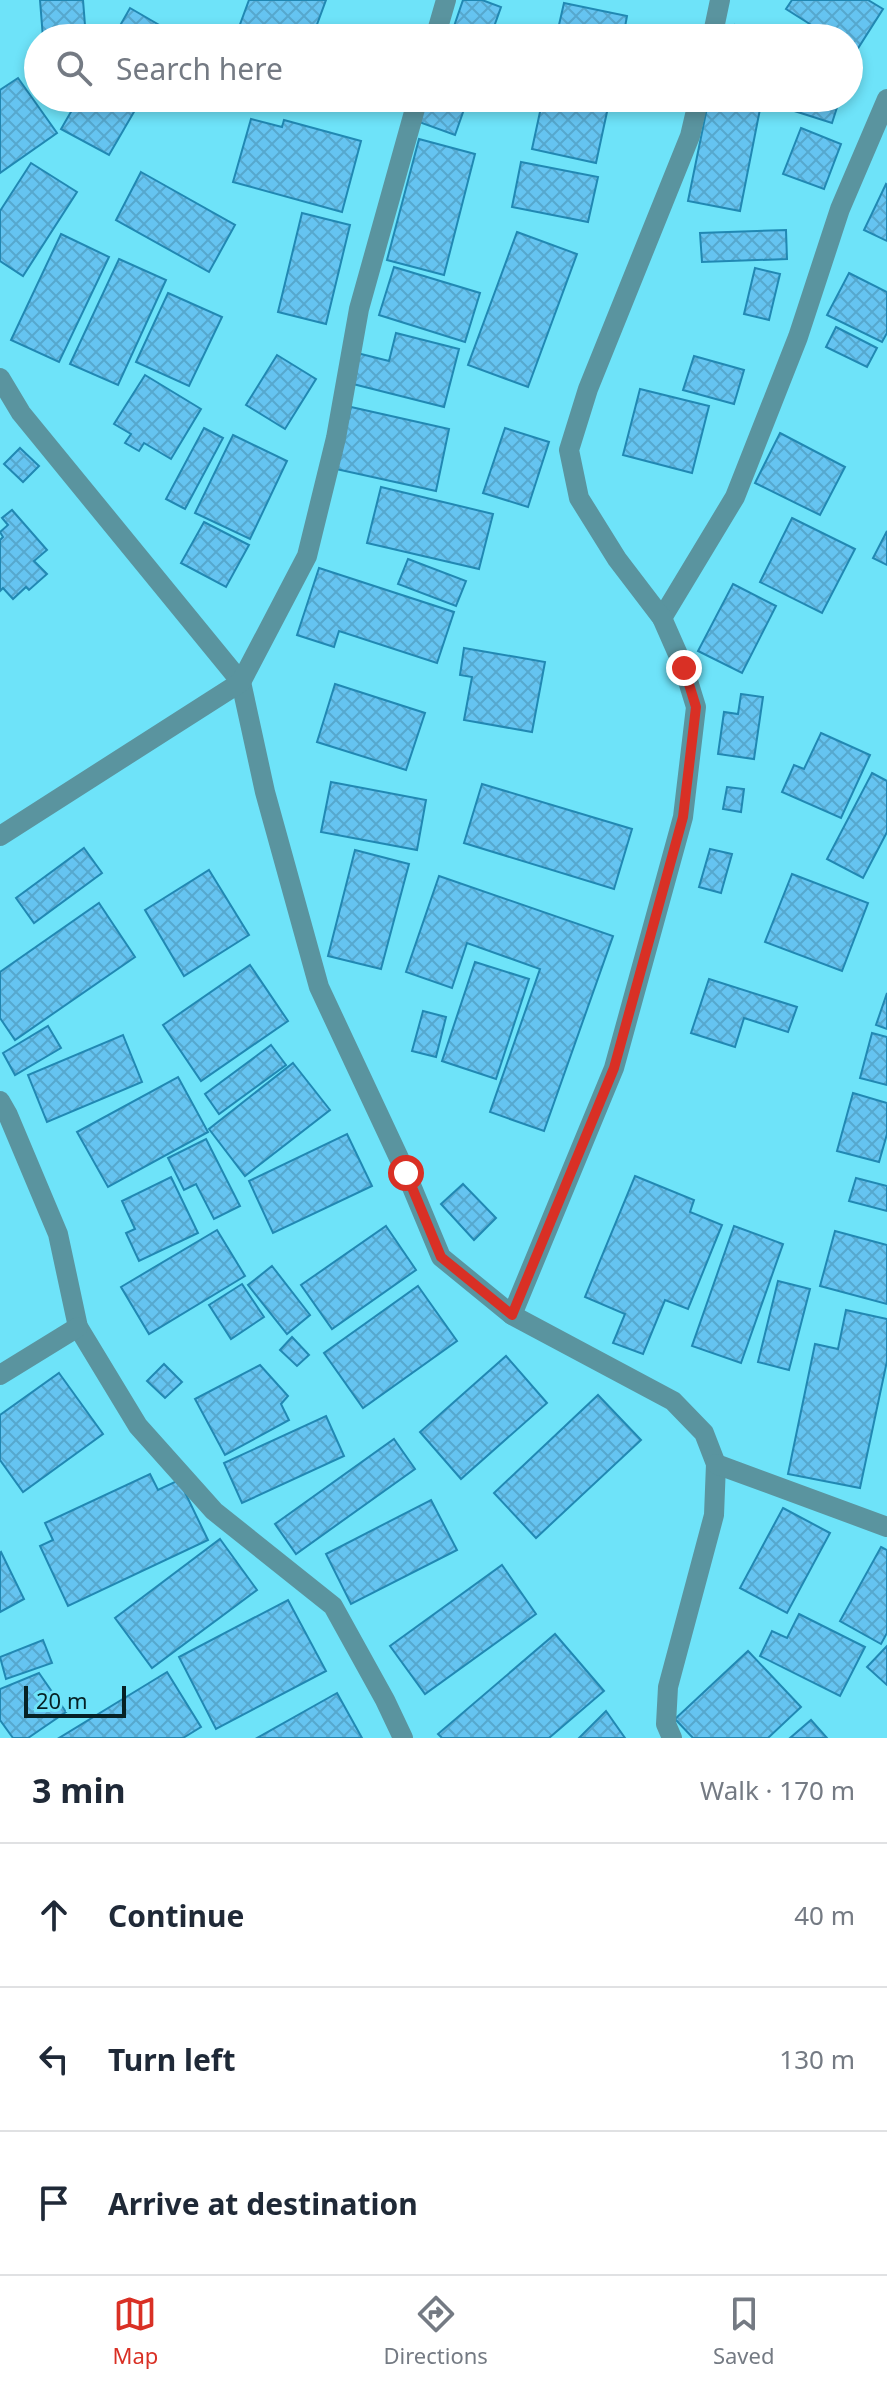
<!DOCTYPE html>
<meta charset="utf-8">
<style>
:root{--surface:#fff;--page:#f2f2f3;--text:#1f2937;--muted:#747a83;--line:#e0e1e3;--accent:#d93025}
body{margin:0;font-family:"Noto Sans",sans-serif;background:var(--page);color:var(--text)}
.scale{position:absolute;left:24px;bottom:20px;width:102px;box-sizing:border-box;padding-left:8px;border:4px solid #062125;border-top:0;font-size:22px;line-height:28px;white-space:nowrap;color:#062125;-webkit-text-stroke:6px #6ee3f9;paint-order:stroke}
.stop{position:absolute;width:24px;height:24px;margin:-18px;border:6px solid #d93025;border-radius:50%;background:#fff}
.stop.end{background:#d93025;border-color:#fff;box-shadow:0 2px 8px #0008}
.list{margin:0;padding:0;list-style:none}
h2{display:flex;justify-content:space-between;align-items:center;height:104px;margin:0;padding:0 32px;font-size:34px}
h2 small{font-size:26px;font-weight:400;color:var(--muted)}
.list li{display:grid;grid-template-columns:52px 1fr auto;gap:24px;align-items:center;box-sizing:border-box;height:144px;padding:0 32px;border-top:2px solid var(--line)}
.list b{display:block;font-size:30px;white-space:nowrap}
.list em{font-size:26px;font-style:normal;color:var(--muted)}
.icon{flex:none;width:44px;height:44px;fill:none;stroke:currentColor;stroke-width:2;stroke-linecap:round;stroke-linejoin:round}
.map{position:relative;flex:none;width:887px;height:1738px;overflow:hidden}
.search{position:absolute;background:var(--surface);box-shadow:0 4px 12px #0003;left:24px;right:24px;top:24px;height:88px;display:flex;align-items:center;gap:20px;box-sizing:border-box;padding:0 28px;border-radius:44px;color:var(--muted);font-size:30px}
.sheet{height:536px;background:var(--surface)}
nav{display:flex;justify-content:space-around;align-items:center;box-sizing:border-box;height:112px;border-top:2px solid var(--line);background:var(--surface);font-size:22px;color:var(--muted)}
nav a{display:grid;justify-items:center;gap:4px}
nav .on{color:var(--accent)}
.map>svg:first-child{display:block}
</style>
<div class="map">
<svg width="887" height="1738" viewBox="0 0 887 1738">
<defs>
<pattern id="building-cross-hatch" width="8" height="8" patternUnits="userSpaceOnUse" patternTransform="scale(2)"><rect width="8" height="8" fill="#65c4f1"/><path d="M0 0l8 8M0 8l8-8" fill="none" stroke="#56a8ce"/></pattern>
</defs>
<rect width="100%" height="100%" fill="#6ee3f9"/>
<!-- building -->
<g fill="url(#building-cross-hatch)" stroke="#2188b3" stroke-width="2">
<polygon points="40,0 83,0 86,38 43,38"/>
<polygon points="249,0 326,0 312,38 235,38"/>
<polygon points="463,0 482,0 501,7 490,38 450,38"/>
<polygon points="792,0 868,0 883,9 855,53 849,49 849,38 832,38 786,9"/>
<polygon points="564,3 627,16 623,38 556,38"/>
<polygon points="130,8 178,36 177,38 113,38"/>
<polygon points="735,25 790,37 732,38"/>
<polygon points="18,78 57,133 0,173 0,90"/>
<polygon points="79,98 142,98 109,155 61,129"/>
<polygon points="253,98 289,98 284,110"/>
<polygon points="428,98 468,98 455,135 419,122"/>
<polygon points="543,98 610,98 596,163 532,149"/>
<polygon points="709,98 733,98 761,104 740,211 688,201"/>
<polygon points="788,98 840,98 832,123 785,108"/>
<polygon points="251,119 282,127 284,120 361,141 342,212 233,182"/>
<polygon points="801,128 841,144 824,189 783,174"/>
<polygon points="419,139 475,154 444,275 387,260"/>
<polygon points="521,162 598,177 588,222 512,207"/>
<polygon points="31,163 77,192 23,276 0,261 0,211"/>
<polygon points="141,172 235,225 209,272 116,220"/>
<polygon points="886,184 887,185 887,241 864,230"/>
<polygon points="302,213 350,225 326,324 278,312"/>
<polygon points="786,230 787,259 702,262 700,233"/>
<polygon points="517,232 577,254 528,387 468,365"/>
<polygon points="61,234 109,257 59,362 11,340"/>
<polygon points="119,259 166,280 118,385 70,364"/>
<polygon points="394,267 480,293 465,342 379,315"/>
<polygon points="755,268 780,274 769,320 744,314"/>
<polygon points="849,273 887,292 887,333 882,342 827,315"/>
<polygon points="168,293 222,317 189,386 136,362"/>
<polygon points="836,327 877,348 867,367 826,347"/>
<polygon points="396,333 459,349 444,407 349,383 357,353 389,361"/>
<polygon points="277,355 316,379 285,429 246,405"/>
<polygon points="694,356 744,370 734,404 683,390"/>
<polygon points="145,375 201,409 171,459 144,443 139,451 125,443 131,434 114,424"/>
<polygon points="640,389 709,406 692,473 623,455"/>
<polygon points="351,407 449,429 436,491 336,469"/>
<polygon points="204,428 223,438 185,509 166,499"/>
<polygon points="505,428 549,442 528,507 483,493"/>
<polygon points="780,433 845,467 820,515 755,483"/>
<polygon points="233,435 287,461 250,539 195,513"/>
<polygon points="20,448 39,466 23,482 4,464"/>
<polygon points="381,487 493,514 479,569 367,543"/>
<polygon points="12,510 47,550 34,561 47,574 29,590 26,587 13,599 3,588 0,591 0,540 3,537 0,532 8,525 2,518"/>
<polygon points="792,518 855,549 822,613 760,582"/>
<polygon points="204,522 249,545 226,587 181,563"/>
<polygon points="887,531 887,565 873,558"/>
<polygon points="408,559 466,581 456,606 398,584"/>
<polygon points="319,568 454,612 437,663 339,631 334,647 297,635"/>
<polygon points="733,584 776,606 742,673 698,651"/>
<polygon points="464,648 545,662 532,732 464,720 472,677 460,675"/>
<polygon points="335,684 425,713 406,770 317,742"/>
<polygon points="741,694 763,697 754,759 718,754 724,712 738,714"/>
<polygon points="821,733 870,755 841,818 782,792 794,765 804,769"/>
<polygon points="872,773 887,781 887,832 863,878 827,859"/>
<polygon points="331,782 426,800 417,850 321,832"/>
<polygon points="482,784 632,829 614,889 464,843"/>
<polygon points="727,787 744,789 741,812 723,809"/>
<polygon points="84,848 102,873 34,923 16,898"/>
<polygon points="710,849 732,854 721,893 699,887"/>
<polygon points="355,850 409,864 381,969 328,956"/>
<polygon points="209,870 249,935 184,976 145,910"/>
<polygon points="792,874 868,903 842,971 765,942"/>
<polygon points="439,876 613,936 544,1131 490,1112 540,969 467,943 452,988 406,972"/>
<polygon points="99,903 135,957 15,1040 0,1018 0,972"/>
<polygon points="475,962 529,979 496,1079 442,1061"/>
<polygon points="250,965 288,1021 201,1081 163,1025"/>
<polygon points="709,979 797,1007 788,1032 744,1018 735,1047 691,1033"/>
<polygon points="887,993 887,1029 876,1025"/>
<polygon points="423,1011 446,1017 436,1057 412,1051"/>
<polygon points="48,1026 61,1048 15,1075 3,1053"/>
<polygon points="872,1033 887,1037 887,1085 860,1078"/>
<polygon points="123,1035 142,1082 47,1122 28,1075"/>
<polygon points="271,1045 286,1065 219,1114 205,1094"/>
<polygon points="293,1063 330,1110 245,1176 209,1129"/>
<polygon points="178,1077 208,1132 108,1187 77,1132"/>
<polygon points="853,1093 887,1103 887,1134 879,1162 837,1151"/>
<polygon points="347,1134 372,1186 273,1233 249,1181"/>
<polygon points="206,1139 240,1206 214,1219 196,1184 184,1190 168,1158"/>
<polygon points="635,1176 694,1200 690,1212 722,1225 688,1309 665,1300 643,1354 613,1343 625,1314 585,1297"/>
<polygon points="171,1177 198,1233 139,1261 126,1233 135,1229 122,1201"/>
<polygon points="856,1178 887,1186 887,1211 849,1201"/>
<polygon points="463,1184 496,1218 474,1240 441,1204"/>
<polygon points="386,1226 416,1270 332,1329 301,1285"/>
<polygon points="734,1226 783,1244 741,1363 692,1346"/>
<polygon points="217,1230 245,1276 149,1334 121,1287"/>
<polygon points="835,1231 887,1245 887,1304 820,1286"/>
<polygon points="272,1266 310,1315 287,1334 248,1285"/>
<polygon points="778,1281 810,1289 789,1370 758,1362"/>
<polygon points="242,1284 264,1317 231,1339 209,1305"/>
<polygon points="418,1286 457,1341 363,1408 324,1353"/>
<polygon points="846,1310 887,1319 887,1361 860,1488 788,1474 815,1344 838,1349"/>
<polygon points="292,1337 309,1355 297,1366 280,1350"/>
<polygon points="506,1356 547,1403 461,1479 420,1432"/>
<polygon points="164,1364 182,1382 165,1398 147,1381"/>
<polygon points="260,1365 288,1396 281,1404 289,1420 225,1455 195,1399"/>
<polygon points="59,1373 103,1434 23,1492 0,1460 0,1415"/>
<polygon points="598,1395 641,1440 536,1538 494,1493"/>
<polygon points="326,1416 344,1456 242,1503 224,1463"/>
<polygon points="394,1439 415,1469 296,1554 275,1524"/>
<polygon points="150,1474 158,1490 179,1480 208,1540 68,1606 40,1546 53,1540 45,1523"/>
<polygon points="431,1500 457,1550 351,1604 326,1554"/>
<polygon points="783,1508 830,1533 787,1613 740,1588"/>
<polygon points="220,1539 257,1590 152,1668 115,1618"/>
<polygon points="881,1547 887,1550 887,1633 881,1644 840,1621"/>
<polygon points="1,1552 24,1599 0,1612 0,1553"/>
<polygon points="502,1565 536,1614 425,1694 390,1646"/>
<polygon points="288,1600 326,1671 216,1729 179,1657"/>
<polygon points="799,1614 865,1647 840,1696 760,1656 772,1631 787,1638"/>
<polygon points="555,1634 604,1691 549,1738 442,1738 438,1734"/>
<polygon points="43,1640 52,1663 6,1679 0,1657"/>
<polygon points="887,1646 887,1685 867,1667"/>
<polygon points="748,1651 801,1707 768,1738 693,1738 675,1719"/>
<polygon points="167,1672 201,1727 183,1738 59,1738"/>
<polygon points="39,1673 66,1712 28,1738 13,1738 0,1720 0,1689"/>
<polygon points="337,1693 362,1738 257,1738"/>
<polygon points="606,1711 625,1738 579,1738"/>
<polygon points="811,1720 827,1738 790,1738"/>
</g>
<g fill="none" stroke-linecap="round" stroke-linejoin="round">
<!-- minor -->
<g stroke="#5a949f" stroke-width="20">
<polyline points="435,38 446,0"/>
<polyline points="712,38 720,0"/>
<polyline points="0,378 21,413 241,682 265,792 319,987 406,1173 441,1257 512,1315 673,1401 704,1433 716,1464 714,1515 668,1687 666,1724 672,1738"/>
<polyline points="662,618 735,497 798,337 840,209 887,99"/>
<polyline points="0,836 241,682 307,556 336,438 359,309 418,98"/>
<polyline points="0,1101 8,1115 58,1234 78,1327 138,1426 214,1511 333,1606 385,1700 403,1738"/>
<polyline points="512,1315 614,1068 683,817 696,707 684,668 662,618 617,559 579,498 569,450 588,389 690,136 699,98"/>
<polyline points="0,1375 78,1327"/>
<polyline points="716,1464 887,1527"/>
</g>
</g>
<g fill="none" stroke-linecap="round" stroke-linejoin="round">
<!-- route -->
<polyline stroke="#d93025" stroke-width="10" points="406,1173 441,1257 512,1315 614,1068 683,817 696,707 684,668"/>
</g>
</svg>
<div class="scale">20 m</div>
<div class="stop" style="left:406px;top:1173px"></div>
<div class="stop end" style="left:684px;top:668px"></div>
<div class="search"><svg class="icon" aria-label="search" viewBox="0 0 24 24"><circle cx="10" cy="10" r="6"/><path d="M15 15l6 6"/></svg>Search here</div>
</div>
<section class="sheet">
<h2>3 min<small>Walk · 170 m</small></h2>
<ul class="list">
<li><svg class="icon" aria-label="ahead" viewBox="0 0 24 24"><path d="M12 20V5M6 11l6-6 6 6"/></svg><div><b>Continue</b></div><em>40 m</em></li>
<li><svg class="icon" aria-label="left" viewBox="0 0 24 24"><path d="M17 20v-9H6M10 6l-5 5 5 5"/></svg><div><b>Turn left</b></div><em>130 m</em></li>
<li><svg class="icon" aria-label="arrive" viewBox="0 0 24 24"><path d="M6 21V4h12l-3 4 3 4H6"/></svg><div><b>Arrive at destination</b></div></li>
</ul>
</section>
<nav>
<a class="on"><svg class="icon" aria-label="map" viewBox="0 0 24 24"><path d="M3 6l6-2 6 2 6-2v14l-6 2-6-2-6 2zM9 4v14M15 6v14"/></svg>Map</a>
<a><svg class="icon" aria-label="directions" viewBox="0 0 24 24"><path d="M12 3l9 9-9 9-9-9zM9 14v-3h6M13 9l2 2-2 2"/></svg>Directions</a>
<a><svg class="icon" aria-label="saved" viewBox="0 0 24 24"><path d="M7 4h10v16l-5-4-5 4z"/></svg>Saved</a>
</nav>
